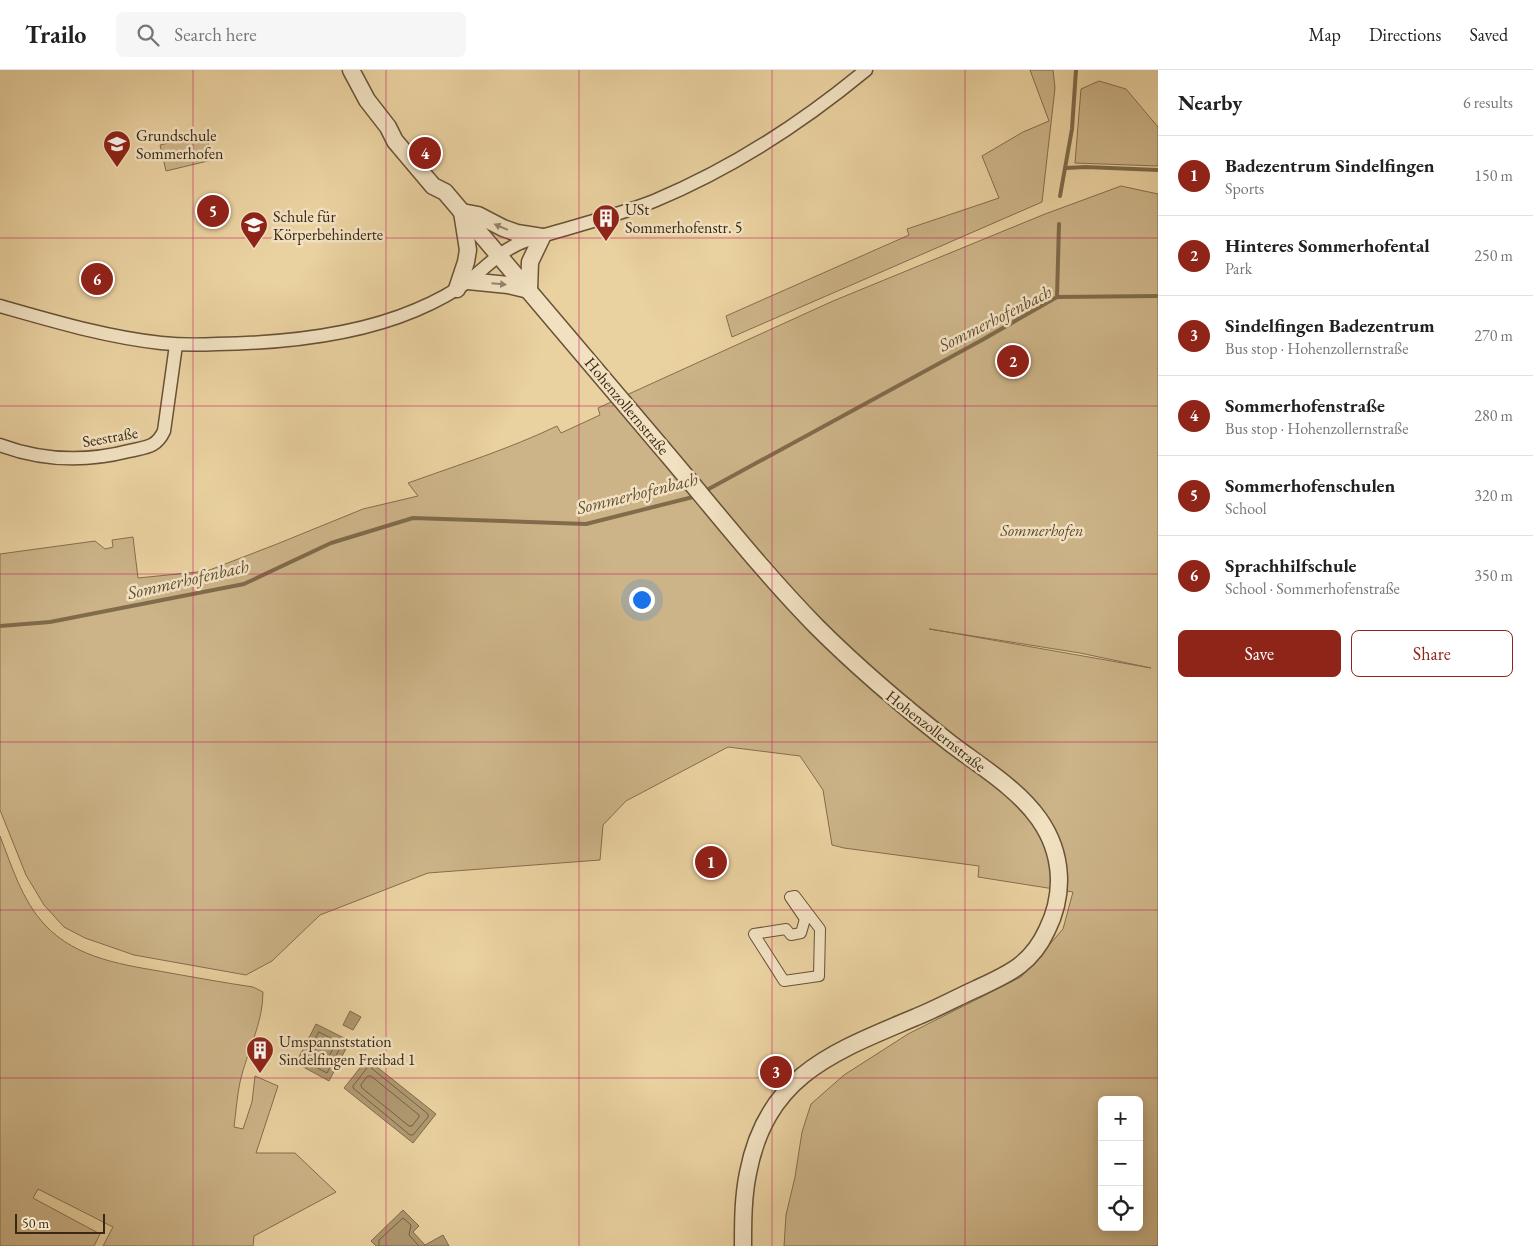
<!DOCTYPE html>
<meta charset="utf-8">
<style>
:root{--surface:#fff;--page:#f6f6f6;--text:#222;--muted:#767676;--line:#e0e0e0;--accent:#8f2418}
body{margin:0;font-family:"EB Garamond",serif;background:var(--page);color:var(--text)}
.controls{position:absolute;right:15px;bottom:15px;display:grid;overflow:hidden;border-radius:8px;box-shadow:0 2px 12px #0003}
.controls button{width:45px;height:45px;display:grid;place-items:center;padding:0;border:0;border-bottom:1px solid var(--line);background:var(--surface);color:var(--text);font:25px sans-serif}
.scale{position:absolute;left:15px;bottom:12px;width:90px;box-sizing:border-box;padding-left:5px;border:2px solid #3b2814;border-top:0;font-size:14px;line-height:18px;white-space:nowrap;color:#3b2814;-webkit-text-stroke:4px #f1e1c1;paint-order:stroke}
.you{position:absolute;left:641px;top:529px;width:18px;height:18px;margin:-12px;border:4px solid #fff;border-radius:50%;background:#1a73e8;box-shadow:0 0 0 8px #1a73e833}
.badge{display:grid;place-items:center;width:32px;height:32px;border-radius:50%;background:var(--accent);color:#fff;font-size:16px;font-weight:700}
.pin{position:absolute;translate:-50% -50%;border:2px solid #fff;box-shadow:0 1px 5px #0006}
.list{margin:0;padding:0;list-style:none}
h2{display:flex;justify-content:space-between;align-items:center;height:65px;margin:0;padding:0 20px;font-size:21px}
h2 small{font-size:16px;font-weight:400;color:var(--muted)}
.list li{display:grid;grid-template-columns:32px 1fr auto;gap:15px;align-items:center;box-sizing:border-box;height:80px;padding:0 20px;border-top:1px solid var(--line)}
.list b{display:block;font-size:19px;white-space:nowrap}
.list p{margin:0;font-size:16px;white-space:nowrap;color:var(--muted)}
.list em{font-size:16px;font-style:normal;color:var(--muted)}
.actions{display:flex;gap:10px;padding:15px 20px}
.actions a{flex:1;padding:11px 0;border:1px solid var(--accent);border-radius:8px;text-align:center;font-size:18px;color:var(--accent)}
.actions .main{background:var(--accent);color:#fff}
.icon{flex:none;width:28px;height:28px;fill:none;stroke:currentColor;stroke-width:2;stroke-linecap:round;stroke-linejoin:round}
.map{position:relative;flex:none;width:1158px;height:1176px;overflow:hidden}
header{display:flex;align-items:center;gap:30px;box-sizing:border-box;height:70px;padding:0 25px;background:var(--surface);border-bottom:1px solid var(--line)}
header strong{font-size:24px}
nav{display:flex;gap:28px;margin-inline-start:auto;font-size:18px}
.search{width:350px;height:45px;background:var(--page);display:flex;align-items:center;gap:12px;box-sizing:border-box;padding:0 18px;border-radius:8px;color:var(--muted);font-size:19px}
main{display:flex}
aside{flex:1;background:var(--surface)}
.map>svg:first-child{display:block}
</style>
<header>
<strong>Trailo</strong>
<div class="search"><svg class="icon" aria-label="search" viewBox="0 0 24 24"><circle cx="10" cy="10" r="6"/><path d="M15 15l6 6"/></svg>Search here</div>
<nav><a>Map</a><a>Directions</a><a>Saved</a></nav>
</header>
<main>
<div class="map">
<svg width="1158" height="1176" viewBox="0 0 1158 1176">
<rect width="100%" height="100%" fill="#ead1a0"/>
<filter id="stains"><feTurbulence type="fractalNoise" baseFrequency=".004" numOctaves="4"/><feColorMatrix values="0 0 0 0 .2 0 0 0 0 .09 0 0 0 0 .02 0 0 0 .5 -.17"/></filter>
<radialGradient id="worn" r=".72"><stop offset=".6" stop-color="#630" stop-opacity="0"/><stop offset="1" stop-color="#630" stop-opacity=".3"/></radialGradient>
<!-- green -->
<g fill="#ccb488" stroke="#846e4e" fill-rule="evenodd">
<polygon points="1030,0 1053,0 1055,18 1042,132 732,267 726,246 909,165 907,159 999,128 982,86 1023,62 1049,51"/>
<polygon points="1099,11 1126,19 1158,57 1158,96 1075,93 1081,19"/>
<polygon points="206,64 212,90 166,101 160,75"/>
<path d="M1121,116l37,8v1052h-374l2,-31 9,-38 7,-45 9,-28 33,-29 64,-41 113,-57 42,-48 10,-37 -95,-15 1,-11 -135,-18 -12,-3 -9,-55 -23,-34 -72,-9 -102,54 -23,24 -3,35 -172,13 -108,42 -48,46 -26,14 -112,-20 -49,-17 -21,-11 -20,-22 -18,-30 -26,-65v-256l95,-13 10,8 8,-2 -1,-7 21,-3 5,41 69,-7 70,-27 86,-35 55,-13 -10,-13c50,-18 101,-34 149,-57l4,7 39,-18 -2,-7 235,-107 212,-87zM929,559l151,24 71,15 -221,-39zM1102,1030h37v127h-37z"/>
<path d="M0,766c12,31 22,64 44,88 33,36 82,41 126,49 28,5 56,10 83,14l10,5c0,32 -16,59 -23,90 -3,14 -4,30 -6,45l9,2 9,-27 3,-26 23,10 -22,67h39l41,39 -82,44 -1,10h-150l10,-19 -75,-38 -5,9 67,36 -6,12h-94z"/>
</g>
<!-- water -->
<g fill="#ae9870" stroke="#806b4b">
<polygon points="350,941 361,947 353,960 343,955"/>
<polygon points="316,954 350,971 329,1011 296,993"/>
<polygon points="367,989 436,1044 413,1073 344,1018"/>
<polygon points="403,1140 419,1156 413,1162 425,1175 443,1165 449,1176 376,1176 371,1171"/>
</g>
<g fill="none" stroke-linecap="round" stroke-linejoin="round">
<!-- shore -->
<g stroke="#746042" stroke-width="1">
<polygon points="319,962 342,974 327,1003 304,991"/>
<polygon points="321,970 334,977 324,995 312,988"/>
<polygon points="370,997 428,1044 428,1047 413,1065 410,1065 353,1018 353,1016 367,998"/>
<polygon points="368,1006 371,1006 419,1045 419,1047 412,1056 409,1056 362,1018 361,1015"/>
<polyline points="379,1176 379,1170 403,1148 411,1155 409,1165 419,1176"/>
</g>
<!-- stream -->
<g stroke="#806b4b" stroke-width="4">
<polyline points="1066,98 1086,97 1158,100"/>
<polyline points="1060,126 1072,59 1076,0"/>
<polyline points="1057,227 1059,154"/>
<polyline points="705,421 982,270 1057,227 1158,226"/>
<polyline points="0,556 50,552 244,514 331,473 413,448 586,454 697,426"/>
</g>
<!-- pedestrian casing -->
<g stroke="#675237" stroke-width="12">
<polygon id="pedestrian" points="795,826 820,859 819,906 784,911 754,864 786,859 791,865 801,863 805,849 790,827"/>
</g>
<!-- minor casing -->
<g stroke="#675237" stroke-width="15">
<g id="minor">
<path d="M0,236c53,15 106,31 161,37 19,2 37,2 56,1 67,-1 138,-8 199,-34 19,-8 38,-18 54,-30 18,-15 35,-33 58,-40 42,-13 85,-23 126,-39 77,-32 148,-78 212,-131"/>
<path d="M0,375c43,16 86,17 129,6 17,-4 27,-3 35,-20l12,-86"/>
</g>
</g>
<!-- tertiary casing -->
<g stroke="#675237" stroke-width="19">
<g id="tertiary">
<path d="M351,0l16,30 21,27 7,14 38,45 12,6c76,90 152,179 228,269 47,56 93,114 144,166 42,42 87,80 133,116 30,23 67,45 89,76 24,34 26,75 8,111 -16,35 -39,44 -71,59 -20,9 -40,20 -60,28 -82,35 -149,57 -168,156 -5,24 -5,49 -5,73"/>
<polyline points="462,142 478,145 503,158 517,163 542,167 530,192 529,220"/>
<polyline points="468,211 508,215 529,220"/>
<polyline points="457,219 466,192 468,180 462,142"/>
</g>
</g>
<!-- pedestrian -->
<use href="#pedestrian" stroke="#f1e1c1" stroke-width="10"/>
<!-- minor -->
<use href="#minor" stroke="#f1e1c1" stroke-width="12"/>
<!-- tertiary -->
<use href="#tertiary" stroke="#f1e1c1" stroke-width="16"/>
</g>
<!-- one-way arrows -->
<defs><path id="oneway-solid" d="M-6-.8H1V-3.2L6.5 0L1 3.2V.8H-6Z" transform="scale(1.25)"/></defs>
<g fill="#96846a">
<use href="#oneway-solid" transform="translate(501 157) rotate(-157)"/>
<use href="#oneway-solid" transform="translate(499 214) rotate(5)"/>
</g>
<!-- grid -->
<path fill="none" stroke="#c2185b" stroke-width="1" stroke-opacity="0.55" d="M193,0v1176M386,0v1176M579,0v1176M772,0v1176M965,0v1176M0,168h1158M0,336h1158M0,504h1158M0,672h1158M0,840h1158M0,1008h1158"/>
<!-- icons -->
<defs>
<g id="school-pin" transform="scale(1.4375)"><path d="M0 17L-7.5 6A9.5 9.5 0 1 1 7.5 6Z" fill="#8f2418" stroke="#f1e1c1"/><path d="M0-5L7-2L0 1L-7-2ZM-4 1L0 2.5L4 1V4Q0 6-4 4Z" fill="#fff"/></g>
<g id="building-pin" transform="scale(1.4375)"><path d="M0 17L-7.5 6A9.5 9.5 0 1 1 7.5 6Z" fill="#8f2418" stroke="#f1e1c1"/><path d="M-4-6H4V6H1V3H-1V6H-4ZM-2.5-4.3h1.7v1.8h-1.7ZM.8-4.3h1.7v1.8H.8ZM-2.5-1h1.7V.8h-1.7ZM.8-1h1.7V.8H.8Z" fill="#fff"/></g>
</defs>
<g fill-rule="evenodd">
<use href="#school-pin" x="117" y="74"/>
<use href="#building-pin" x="606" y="148"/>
<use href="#school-pin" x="254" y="155"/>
<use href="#building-pin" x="260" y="980"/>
</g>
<g text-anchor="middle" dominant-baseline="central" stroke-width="5" stroke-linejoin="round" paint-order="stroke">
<!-- poi labels -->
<g font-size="16" fill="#3b2814" stroke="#f1e1c1" text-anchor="start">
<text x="136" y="65">Grundschule<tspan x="136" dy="18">Sommerhofen</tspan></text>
<text x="625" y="139">USt<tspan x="625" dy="18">Sommerhofenstr. 5</tspan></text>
<text x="273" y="146">Schule für<tspan x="273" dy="18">Körperbehinderte</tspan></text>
<text x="279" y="971">Umspannststation<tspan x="279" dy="18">Sindelfingen Freibad 1</tspan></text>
</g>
<!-- street labels -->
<g font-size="16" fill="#3b2814" stroke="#f1e1c1">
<text transform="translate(627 336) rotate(50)">Hohenzollernstraße</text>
<text transform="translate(110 367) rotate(-10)">Seestraße</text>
<text transform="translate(936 661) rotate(38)">Hohenzollernstraße</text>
</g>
<!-- park labels -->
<g font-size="16" font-style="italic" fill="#58442b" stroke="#f1e1c1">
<text x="1042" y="460">Sommerhofen</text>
</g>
<!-- water labels -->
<g font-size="18" font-style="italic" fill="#5e4a30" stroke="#f1e1c1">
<text transform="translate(995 248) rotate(-27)">Sommerhofenbach</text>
<text transform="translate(637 423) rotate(-14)">Sommerhofenbach</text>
<text transform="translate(188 509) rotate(-13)">Sommerhofenbach</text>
</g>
</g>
<rect width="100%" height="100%" filter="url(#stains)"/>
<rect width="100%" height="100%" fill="url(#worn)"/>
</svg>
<div class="controls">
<button>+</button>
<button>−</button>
<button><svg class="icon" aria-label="locate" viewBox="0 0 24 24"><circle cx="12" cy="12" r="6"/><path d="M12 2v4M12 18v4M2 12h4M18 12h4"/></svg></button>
</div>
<div class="scale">50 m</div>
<div class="you"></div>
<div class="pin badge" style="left:711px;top:792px">1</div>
<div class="pin badge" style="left:1013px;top:291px">2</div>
<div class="pin badge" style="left:776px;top:1002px">3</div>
<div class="pin badge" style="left:425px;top:83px">4</div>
<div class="pin badge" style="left:213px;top:141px">5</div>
<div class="pin badge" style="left:97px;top:209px">6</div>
</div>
<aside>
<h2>Nearby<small>6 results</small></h2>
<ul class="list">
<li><span class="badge">1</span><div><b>Badezentrum Sindelfingen</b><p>Sports</p></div><em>150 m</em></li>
<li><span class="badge">2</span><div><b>Hinteres Sommerhofental</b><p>Park</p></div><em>250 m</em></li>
<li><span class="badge">3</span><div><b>Sindelfingen Badezentrum</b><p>Bus stop · Hohenzollernstraße</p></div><em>270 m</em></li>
<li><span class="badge">4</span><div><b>Sommerhofenstraße</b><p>Bus stop · Hohenzollernstraße</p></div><em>280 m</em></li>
<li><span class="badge">5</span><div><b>Sommerhofenschulen</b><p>School</p></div><em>320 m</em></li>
<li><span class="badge">6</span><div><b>Sprachhilfschule</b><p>School · Sommerhofenstraße</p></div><em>350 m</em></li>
</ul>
<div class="actions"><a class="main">Save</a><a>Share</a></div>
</aside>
</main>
